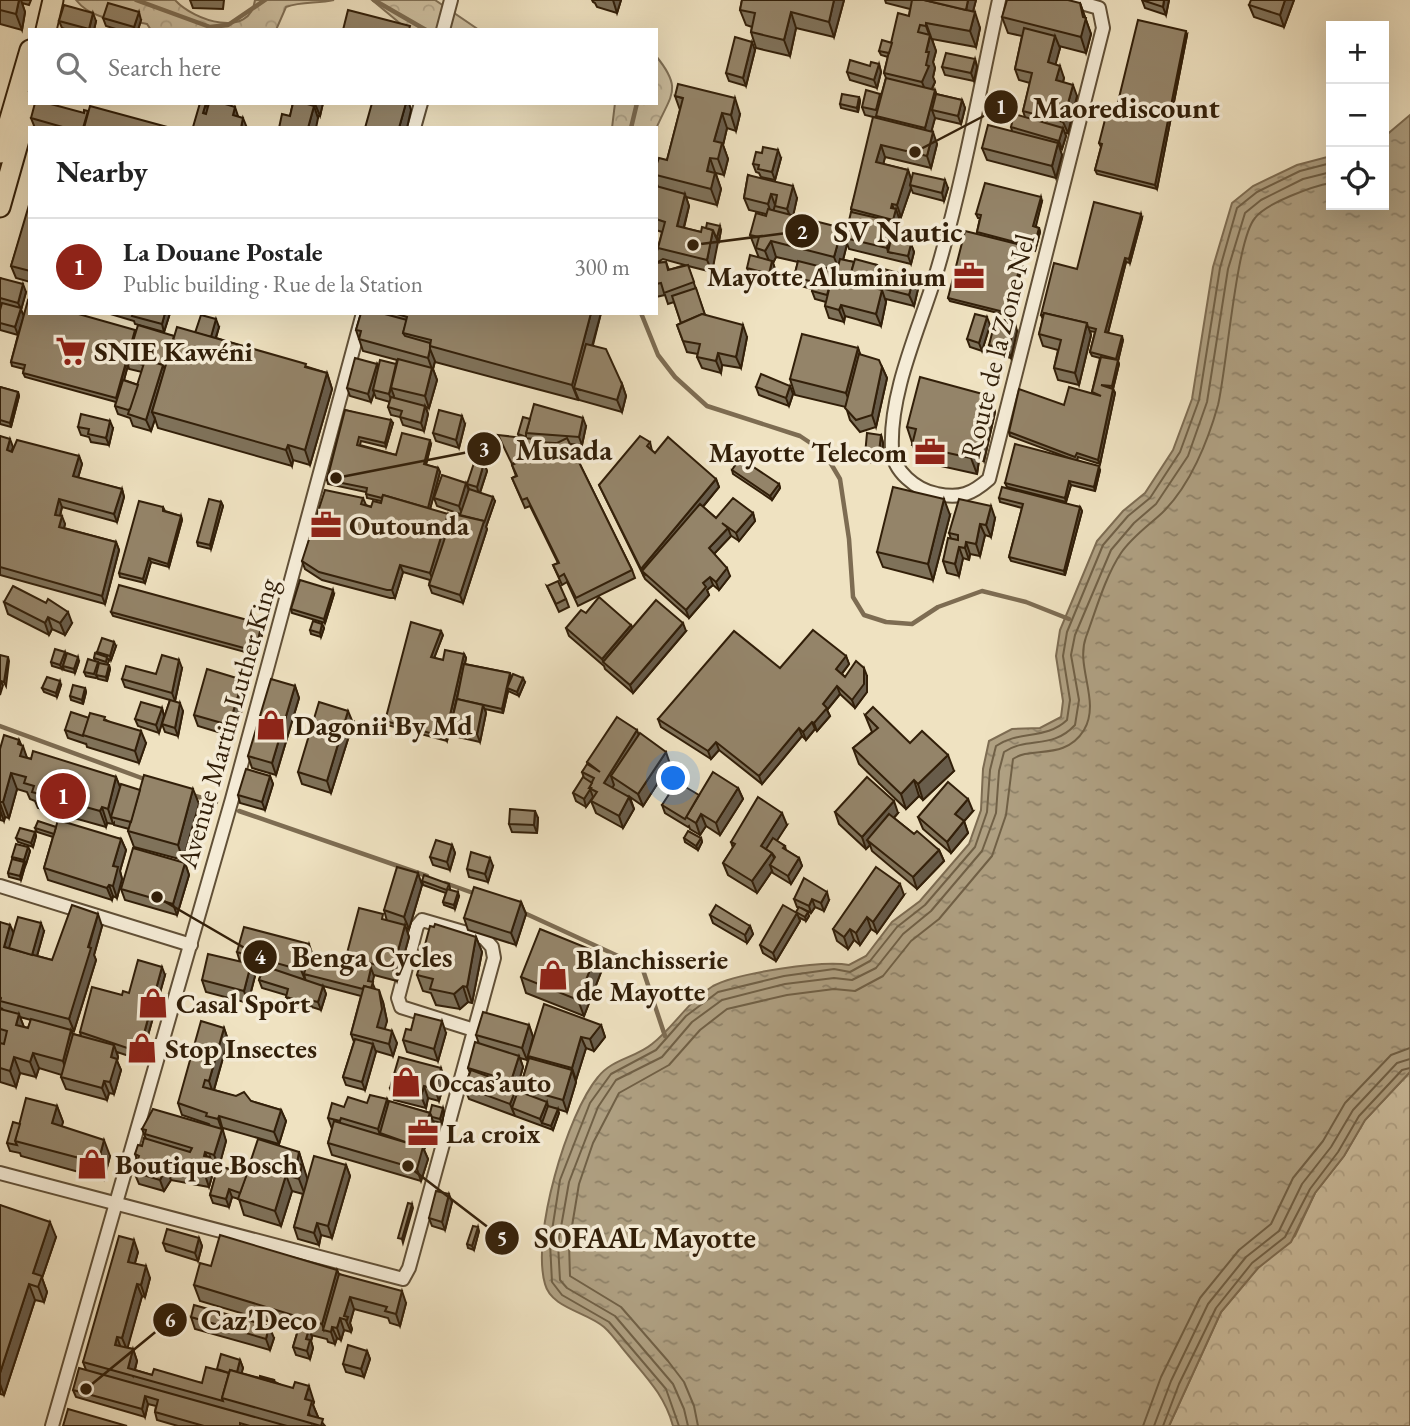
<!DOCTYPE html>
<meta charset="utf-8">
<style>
:root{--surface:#fff;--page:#f6f6f6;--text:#222;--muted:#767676;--line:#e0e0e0;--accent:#8f2418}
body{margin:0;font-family:"EB Garamond",serif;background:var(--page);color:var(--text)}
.controls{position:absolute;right:21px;top:21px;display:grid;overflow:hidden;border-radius:0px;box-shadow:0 7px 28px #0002}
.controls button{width:63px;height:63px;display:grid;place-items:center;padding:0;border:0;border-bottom:2px solid var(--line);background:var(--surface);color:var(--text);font:35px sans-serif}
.you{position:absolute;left:674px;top:779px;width:24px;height:24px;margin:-18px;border:5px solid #fff;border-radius:50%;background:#1a73e8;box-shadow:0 0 0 10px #1a73e833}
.badge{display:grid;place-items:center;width:46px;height:46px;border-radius:50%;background:var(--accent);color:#fff;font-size:23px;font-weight:700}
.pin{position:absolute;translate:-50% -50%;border:4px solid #fff;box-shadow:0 2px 7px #0006}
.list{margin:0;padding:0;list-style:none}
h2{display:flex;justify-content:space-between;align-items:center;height:91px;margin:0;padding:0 28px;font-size:30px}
h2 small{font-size:23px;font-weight:400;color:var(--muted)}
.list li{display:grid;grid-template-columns:46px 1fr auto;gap:21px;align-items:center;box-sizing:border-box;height:98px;padding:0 28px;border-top:2px solid var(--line)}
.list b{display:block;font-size:26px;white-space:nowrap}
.list p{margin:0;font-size:23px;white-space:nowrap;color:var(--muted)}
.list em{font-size:23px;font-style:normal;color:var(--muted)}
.icon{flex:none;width:38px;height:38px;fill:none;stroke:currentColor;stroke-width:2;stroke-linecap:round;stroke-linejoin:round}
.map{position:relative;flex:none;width:1410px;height:1426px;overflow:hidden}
.search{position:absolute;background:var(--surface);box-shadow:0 7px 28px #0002;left:28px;top:28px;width:630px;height:77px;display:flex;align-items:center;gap:18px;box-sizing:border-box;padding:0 24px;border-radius:0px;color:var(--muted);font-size:26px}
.panel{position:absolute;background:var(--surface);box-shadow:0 7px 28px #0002;left:28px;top:126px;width:630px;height:189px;border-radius:0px}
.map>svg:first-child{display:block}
</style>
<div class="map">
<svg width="1410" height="1426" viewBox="0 0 1410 1426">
<defs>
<pattern id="forest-crowns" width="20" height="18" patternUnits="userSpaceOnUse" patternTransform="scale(1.75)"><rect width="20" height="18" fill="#cfc1a2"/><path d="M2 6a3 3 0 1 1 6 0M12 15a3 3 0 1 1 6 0" fill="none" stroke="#b2a58a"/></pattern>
<pattern id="water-ripples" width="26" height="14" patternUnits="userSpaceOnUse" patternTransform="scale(1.75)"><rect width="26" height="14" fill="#afa082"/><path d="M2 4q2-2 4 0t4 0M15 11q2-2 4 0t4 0" fill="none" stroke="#8f8269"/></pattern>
</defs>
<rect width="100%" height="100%" fill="#efe2c1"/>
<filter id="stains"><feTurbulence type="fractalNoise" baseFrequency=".00286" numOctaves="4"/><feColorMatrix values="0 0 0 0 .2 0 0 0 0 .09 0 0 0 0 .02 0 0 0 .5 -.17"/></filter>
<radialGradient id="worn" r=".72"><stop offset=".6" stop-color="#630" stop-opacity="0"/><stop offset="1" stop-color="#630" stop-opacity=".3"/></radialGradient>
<!-- forest -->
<g fill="url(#forest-crowns)" stroke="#807056" stroke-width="2">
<path d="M76,0h99c19,21 75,39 80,0h79c-17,4 -31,1 -48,7l-10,23h-125l-4,-6c-25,-5 -54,-2 -71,-24z"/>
<polygon points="372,0 435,0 479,30 408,30"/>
<path d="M656,56c28,34 14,39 0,73l-44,-1 3,-25h41z"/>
<polygon points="1410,1072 1410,1426 1169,1426 1221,1312 1258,1268 1295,1236 1315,1193 1344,1156 1365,1120"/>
</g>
<!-- water -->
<path fill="url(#water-ripples)" stroke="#7d6c52" stroke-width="2" d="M1410,115v957l-45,48 -21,36 -29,37 -24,49 -33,26 -37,44 -52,114h-496c-8,-30 -26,-48 -45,-71 -8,-9 -15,-20 -24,-28 -17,-15 -53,-19 -59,-43 -14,-48 22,-170 53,-207 14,-18 37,-19 54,-33 22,-17 36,-43 61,-58 24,-13 110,-26 136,-21l17,-9 26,-34 28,-21 49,-57 12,-34 2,-41 6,-28 23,-12 28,-1 21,-11 2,-16 -7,-45 4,-26 37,-89 26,-30 22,-18 28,-43 19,-51 21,-132 19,-64 21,-17 44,-21 34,-9v49h53v-68z"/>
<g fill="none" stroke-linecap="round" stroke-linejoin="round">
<!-- shore -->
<g stroke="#706046" stroke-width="2">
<path d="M679,1426l-13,-37 -57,-67 -47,-27 -10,-13 -2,-39 10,-63 30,-77 21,-29 45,-24 30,-34 32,-24 66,-16 50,-7 16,3 20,-11 27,-34 28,-22 50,-58 12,-35 3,-42 6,-24c23,-16 50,-6 71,-26l3,-20 -7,-44 4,-24 36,-87 25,-29 22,-18 30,-46 19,-52 21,-132 17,-60 20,-16 43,-21 31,-8"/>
<path d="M688,1426l-4,-17 -11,-25 -58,-68 -48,-28 -7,-8 -2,-36 11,-62 29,-75 18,-27 46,-23 30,-35 30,-22 63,-16 49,-6 18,2 24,-12 27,-34 28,-23 51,-60 14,-38 3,-42 5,-19c24,-16 48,-2 71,-27l4,-25 -8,-45 4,-20 36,-85 23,-27 22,-19 32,-48 19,-54 21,-133 17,-56 16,-13 42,-21 28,-7"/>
<path d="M698,1426l-4,-20 -10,-24 -16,-21 -47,-54 -51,-31 -1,-32 10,-60 14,-41 26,-50 50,-28 31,-35 27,-21 60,-14 47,-6 21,2 28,-15 28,-35 28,-22 53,-63 14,-41 7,-56c18,-13 52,2 71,-29 17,-29 -9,-63 2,-93 10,-27 19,-60 35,-84 11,-16 27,-27 41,-40 28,-27 46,-72 56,-108 9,-38 18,-165 37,-187 11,-15 58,-32 76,-35"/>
<polyline points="1143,1426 1161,1377 1200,1298 1239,1250 1271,1224 1293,1178 1323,1141 1345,1103 1391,1055 1410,1048"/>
<polyline points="1154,1426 1171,1381 1208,1304 1246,1257 1279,1231 1302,1184 1331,1147 1353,1110 1397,1063 1410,1059"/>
<polyline points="1163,1426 1179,1384 1216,1308 1252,1263 1285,1237 1310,1189 1338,1152 1359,1116 1402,1070 1410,1068"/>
</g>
<!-- stream -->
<g stroke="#7d6c52" stroke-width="4.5">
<polyline points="136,0 210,27 228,25 265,0"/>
<polyline points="374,0 426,30"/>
<polyline points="631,128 637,103"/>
<polyline points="641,313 658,355 675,377 707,406 800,436 824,452 840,479 849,539 853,597 864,615 886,622 912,624 938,607 982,591 1026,602 1069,619"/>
<polyline points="0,726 147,780"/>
<polyline points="192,795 216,802"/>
<polyline points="239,811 427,876"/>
<polyline points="445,883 476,894"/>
<polyline points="520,911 642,967 665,1036"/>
</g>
<!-- minor casing -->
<g stroke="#615037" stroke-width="16">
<g id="minor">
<path d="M999,0c-19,88 -35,178 -60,264 -16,57 -50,125 -47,185 1,22 24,41 45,45 23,5 35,0 52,-15l114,-451 -4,-20 -28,-8"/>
<polyline points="443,30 451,0"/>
<polyline points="414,128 421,103"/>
<polyline points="0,886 191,945"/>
<polyline points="0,1173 403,1279 409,1268 494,958 492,947 484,938 422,920 417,926 398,998 401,1007 474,1030"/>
<polyline points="52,1426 232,799 363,313"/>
</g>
</g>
<!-- primary casing -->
<g stroke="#321f09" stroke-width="23">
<g id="primary">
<polyline points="46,30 53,0"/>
<polyline points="0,153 30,50"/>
<polyline points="0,207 30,101"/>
</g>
</g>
<!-- minor -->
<use href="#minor" stroke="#f5ecd7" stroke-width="12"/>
<!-- primary -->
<use href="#primary" stroke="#efe2c1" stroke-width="19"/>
</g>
<!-- wall -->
<g fill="#7f725a" stroke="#321f09" stroke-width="2" fill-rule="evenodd">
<polygon points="0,0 31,0 29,5 22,3 25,12 22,30 0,24"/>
<polygon points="190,0 224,0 223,9 193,8"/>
<polygon points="592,0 621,0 617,13 597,7 595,3 593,2"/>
<polygon points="742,0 844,0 834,37 796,28 790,56 756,48 751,32 752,27 746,25 740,10"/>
<polygon points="885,0 976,0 973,11 980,28 976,47 932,39 936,51 933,62 935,68 933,77 935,82 932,89 935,90 936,94 962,100 965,108 961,124 935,118 931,132 937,144 931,168 885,157 883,164 908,170 911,179 948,188 944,201 913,193 911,188 901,217 898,216 900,221 897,232 895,232 895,239 911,244 914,252 911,264 849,249 845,238 852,212 851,209 877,118 865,115 862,107 880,94 881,96 886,78 884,73 888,57 881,55 879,51 891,43 909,16 910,9 886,3"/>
<polygon points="1142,0 1169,0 1166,15 1145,8"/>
<polygon points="1294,0 1284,27 1254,17 1249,5"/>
<polygon points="1080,3 1091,34 1086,53 1059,46 1060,48 1055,64 1064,78 1063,82 1077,96 1068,133 1065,133 1066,136 1062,149 1059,148 1062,155 1056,178 987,160 982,148 1012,131 1011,127 1025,117 1023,111 1030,83 1019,80 1015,69 1022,36 1008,33 1002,17"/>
<polygon points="103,18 141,20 138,30 119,30 106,26"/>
<polygon points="59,21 96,21 94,30 67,30 62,28"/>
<polygon points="1187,35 1157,189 1097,174 1095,170 1101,147 1099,143 1116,110"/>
<polygon points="755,50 746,86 729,81 726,73"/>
<polygon points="975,59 977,67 974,81 945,75 942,67"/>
<polygon points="879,64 881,72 877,88 850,80 847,72 870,66"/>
<polygon points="675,96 740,114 736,131 727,128 723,145 728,159 724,175 716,173 716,174 721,189 717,205 686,197 689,206 684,228 701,232 721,230 719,241 717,241 712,272 688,266 705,315 747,337 741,368 722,365 721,373 702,368 697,357 698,354 687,352 677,325 681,323 674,302 668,304 665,295 656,297 656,263 666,262 669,270 685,265 663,259 656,263 656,244 658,248 662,232 656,230 656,186 658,187 656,181 656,166 667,160 680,110"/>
<polygon points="859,97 860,101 858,112 841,108 840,104"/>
<polygon points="293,103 323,103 320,116 318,116 318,118 290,116"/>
<polygon points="84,113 171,128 35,128 31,118"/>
<polygon points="781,158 775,180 761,177 759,173 756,172 753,164"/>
<polygon points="748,175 797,198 793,215 847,244 843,260 854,262 877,265 878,268 918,289 914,306 886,299 886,302 881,326 845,316 844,322 829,318 825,306 826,302 815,299 812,291 812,289 797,285 794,277 798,262 776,257 773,263 775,269 771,282 750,276 747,268 759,258 750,235 766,214 749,210 744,198"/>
<polygon points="1042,201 1035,227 1039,228 1040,232 1035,251 1026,248 1026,250 1010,316 950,301 948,298 977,234 977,232 980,218 978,218 976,214"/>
<polygon points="30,206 30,282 16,278 11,266"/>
<polygon points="1142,218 1130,263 1126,262 1108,333 1123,340 1118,361 1119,364 1113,389 1115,393 1100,464 1078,457 1077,460 1100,470 1095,491 1071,485 1066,502 1007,487 1005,483 1069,458 1010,436 1009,432 1064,405 1093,394 1092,392 1100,358 1092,356 1090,352 1095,332 1090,331 1091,335 1079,385 1058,380 1054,368 1058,350 1043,346 1039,334 1043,319 1041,315 1077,269"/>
<path d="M0,278l26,14 -5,18 3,6 150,20 45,-9 -3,11 111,35 5,16 -22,76 -17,-5 -1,6 -134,-38 -3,-9 -4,12 -18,-5 -3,-8 -12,-4 -3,-8 1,-4 -91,-25 -2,-4 1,-4 -12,-3 -1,-4 7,-27 -18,-5v-20l1,-5h-1zM128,365l1,4 13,3 -4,13 -14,-5z"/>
<polygon points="107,313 170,313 164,332 135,324 134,321"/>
<polygon points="361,313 601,313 593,345 622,384 626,396 622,412 579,400 578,398 578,400 435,362 435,361 433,369 437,380 429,408 426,407 428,414 424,431 403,425 400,417 391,415 388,407 390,402 376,398 374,393 371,402 350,396 347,388 377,364 378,368 396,364 397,360 363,351 356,330"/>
<polygon points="990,325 982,351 970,347 967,339"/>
<polygon points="1017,331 1011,358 992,353 989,345"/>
<polygon points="858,348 860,355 882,367 887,378 876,427 860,432 850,420 846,407 795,395 790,379"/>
<polygon points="790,386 793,394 789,406 759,395 756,387"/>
<polygon points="0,387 18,392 19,396 11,427 0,424"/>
<polygon points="990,396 995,412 984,461 979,460 977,474 918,461 907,427"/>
<polygon points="345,410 393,423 386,447 361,441 360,445 396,455 431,444 426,465 438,468 440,472 430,509 450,521 460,516 460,514 437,506 434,498 466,483 469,489 467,484 484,463 487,471 480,493 495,501 486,527 487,529 463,603 432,593 429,585 430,580 403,572 395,598 390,598 322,580 305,569 302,561 363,498 366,505 371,507 381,503 381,501 367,498 366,492 328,484 327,480"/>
<path d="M530,419l56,7 -4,19 -12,-1 62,126 3,8 -57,28 -11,-24 -5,3 -9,-20 5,-2 -28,-57 -5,2 -13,-30 4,-2 -4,-11 7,-28 -1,-3zM535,442l21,1 -16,8z"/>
<polygon points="465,424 459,448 436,441 433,433"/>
<polygon points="78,427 113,428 109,445 91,442 89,437 81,435"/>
<polygon points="881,435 883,443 882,460 868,463 865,455"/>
<polygon points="0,436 13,447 11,452 79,456 82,464 78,478 122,489 124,497 117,522 62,507 60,516 65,524 64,528 116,542 119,550 105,604 0,575"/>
<polygon points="650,442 652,451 655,453 716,479 719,487 703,507 716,518 753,513 755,521 739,541 730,535 731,536 714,554 730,576 719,590 713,585 707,590 709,595 689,618 645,579 599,485"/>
<polygon points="732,470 779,484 780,488 772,500 733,474"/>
<polygon points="999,498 1080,507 1082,511 1065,575 1011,561 1009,557 1022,508 1000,502"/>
<polygon points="221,502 223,506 211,549 198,546 197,542"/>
<polygon points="163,507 165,511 181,516 182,520 169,567 151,562 145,583 120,577 119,573"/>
<polygon points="950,515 933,580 883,567 877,552"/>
<polygon points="995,518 991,537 985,535 980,556 970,554 969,560 963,558 959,576 947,573 943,561 951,539 949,533"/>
<polygon points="547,586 566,599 569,607 559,612"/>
<polygon points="334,594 325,623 292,613 291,609"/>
<polygon points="4,602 72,623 65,635 52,629 49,635 8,614"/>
<polygon points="111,612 262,624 264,628 256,655 113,616"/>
<polygon points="586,613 631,625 632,627 686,631 633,693 605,669 604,666 569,636 566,628"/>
<polygon points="322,624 324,628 321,637 311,634 310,630"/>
<polygon points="443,635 434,658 443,660 464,654 466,658 465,664 510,673 511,677 525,682 519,696 508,691 503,713 485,709 486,713 480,742 453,736 450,728 459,689 447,741 387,725 385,721"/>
<polygon points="116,646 111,660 108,659 109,661 107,665 109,665 110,669 107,681 98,679 97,676 96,678 86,676 84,672 95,661 94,658 98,653 97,652"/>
<polygon points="66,656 79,661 75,673 64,670 63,666 62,669 52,666 51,662"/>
<polygon points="846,656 849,664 842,674 845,677 867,676 867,692 855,708 840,694 827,710 830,716 817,731 815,729 806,740 802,736 762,784 719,750 711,759 661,727 658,719 780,668"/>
<polygon points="182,668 175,701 183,711 178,736 165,732 162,724 170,700 125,687 122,679 156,674"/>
<polygon points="243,680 247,692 234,737 198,726 194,715"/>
<polygon points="61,685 57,697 44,692 42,688"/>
<polygon points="295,686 299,698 276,775 252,768 248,756"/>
<polygon points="85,688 86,692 83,704 71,700 70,696"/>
<polygon points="162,708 164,716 159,733 138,726 135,719"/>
<polygon points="865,715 954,771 923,800 919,796 906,809 859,764 853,748 872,732"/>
<polygon points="89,718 106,720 146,743 139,763 87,747 86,743 86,744 68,738 65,730"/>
<polygon points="353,723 331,793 302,784 298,772"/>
<polygon points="639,735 670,764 643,806 630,797 634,809 623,828 596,813 591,801 593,797 586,807 576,801 573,793 584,778 582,772 588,765 587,762"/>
<polygon points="19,740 27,758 116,777 120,787 199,804 183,860 134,847 128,831 129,829 114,825 114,823 113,824 107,823 106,827 38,808 35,801 30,799 27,792 17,789 9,818 5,817 4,821 0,820 0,749"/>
<polygon points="270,776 273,784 265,810 240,803 238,795"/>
<polygon points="738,788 743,799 720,835 706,826 700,835 690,829 689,826 688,827 665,813 662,805 699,795"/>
<polygon points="973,811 964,821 968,833 951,853 923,829 918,817"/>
<polygon points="835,812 898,813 894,818 914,834 939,850 944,861 917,889 872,851 870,845 866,849 839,824"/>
<polygon points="538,818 537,833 512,832 509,824"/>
<polygon points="787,825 776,841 785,846 786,850 799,858 802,866 791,884 773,873 772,871 757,893 728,875 723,863 733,848 731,842"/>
<polygon points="56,827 121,839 126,850 120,871 122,879 117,898 113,896 112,900 48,880 44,868 53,837 37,832 35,828"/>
<polygon points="35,832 36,836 33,847 18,842 16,838"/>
<polygon points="684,838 701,838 702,842 698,850 685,842"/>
<polygon points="452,845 455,853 450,870 433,865 430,857"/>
<polygon points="28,847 30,851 26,864 24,864 25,866 21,880 9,877 8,873 13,859 12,857"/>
<polygon points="185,863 189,875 177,915 125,900 121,889"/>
<polygon points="493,866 488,882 469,877 467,869"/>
<polygon points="422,881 449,884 450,888 450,890 459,896 455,909 444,905 443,902 446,893 423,885"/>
<polygon points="422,885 409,929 406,928 409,937 397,981 374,975 372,982 375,989 383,1002 387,1021 384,1029 397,1043 393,1056 376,1051 365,1090 346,1085 343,1077 354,1042 351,1034 361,996 323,986 326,994 321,1010 312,1007 311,1011 289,1005 286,995 262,988 259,980 262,970 252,967 255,976 248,1003 206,992 202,980 240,962 237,952 313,956 312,960 345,969 348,962 346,957 385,920 387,921 384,910"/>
<polygon points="904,895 877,933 871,929 860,945 854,940 848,949 837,941 833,929"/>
<polygon points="794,899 829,900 824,911 815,907 811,913 801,908 809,916 806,921 798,917 800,921 776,961 763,953 760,945 797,913 799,908 797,907"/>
<polygon points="521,902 526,914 516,945 468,930 464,918"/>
<polygon points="710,915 750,926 753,934 747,943 713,923"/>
<path d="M0,922l13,10 31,-1 -7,25 15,4 50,-34 -8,29 2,5 -22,71h-2l1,3 8,2 -1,-4 42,-37 7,-2 36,-18 -24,85 -24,-8 1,5 -1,4 4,9 -7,24 -5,-1 -2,7 -41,-11 -5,-12 1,-2 -23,-7 -3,9 -16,-4 -4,14 -16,-5v-73h3l-3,-1zM20,1017l11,3 -3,8 -4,-1z"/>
<polygon points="476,937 482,952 472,1003 468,1002 460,1009 436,1005 431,993 423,991 417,975"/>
<polygon points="597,952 603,967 584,1016 526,993 521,977"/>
<polygon points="529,1025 533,1037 527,1060 520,1058 523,1067 517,1088 518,1092 522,1093 520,1088 529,1058 528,1056 601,1025 605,1037 594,1051 586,1048 576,1080 575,1080 576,1082 567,1112 554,1108 559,1113 553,1130 469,1099 464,1087 470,1073 468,1068 479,1044 476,1035"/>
<polygon points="224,1028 228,1040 214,1090 281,1110 286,1121 279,1144 223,1128 222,1131 226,1141 219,1166 247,1174 299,1152 307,1180 346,1165 350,1176 332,1238 321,1235 319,1245 298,1239 294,1227 303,1194 292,1191 281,1226 244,1215 239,1199 232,1197 229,1207 213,1203 210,1195 218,1167 213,1165 214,1169 209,1187 171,1180 164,1191 139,1184 134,1172 138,1162 135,1154 142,1146 146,1139 142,1129 210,1126 209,1124 182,1115 178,1103"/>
<polygon points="411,1030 446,1033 438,1061 407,1052 403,1040"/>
<polygon points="445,1080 439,1101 428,1098 426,1108 394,1100 390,1088"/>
<polygon points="389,1102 430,1113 444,1112 442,1123 433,1121 434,1124 424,1150 428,1159 421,1181 332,1155 328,1143 332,1129 328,1118 367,1103"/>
<polygon points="57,1106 63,1122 61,1126 110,1156 104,1179 21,1156 20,1153 10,1151 7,1143 20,1124"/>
<polygon points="452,1202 445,1230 432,1226 429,1218"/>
<polygon points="0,1205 56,1237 42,1278 47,1292 44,1302 35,1300 4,1395 0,1394"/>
<polygon points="479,1231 474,1250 468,1248 467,1244"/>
<polygon points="199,1238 202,1246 198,1261 166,1251 163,1243"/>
<polygon points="138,1252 135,1263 150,1278 145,1297 142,1296 127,1348 133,1349 137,1361 135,1370 152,1375 202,1383 217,1369 240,1360 243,1368 241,1373 260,1378 274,1380 275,1382 314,1402 313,1405 318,1417 325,1426 178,1426 157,1420 155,1412 156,1406 148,1404 145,1417 76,1397 73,1390 86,1370 83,1362"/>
<polygon points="337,1270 339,1274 406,1303 400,1326 390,1323 388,1318 354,1309 350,1323 352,1329 351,1332 344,1330 341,1340 337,1338 335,1344 328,1342 327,1339 311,1335 312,1337 311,1341 313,1348 310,1359 296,1355 293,1347 298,1330 200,1301 194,1285"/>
<polygon points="191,1317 274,1338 270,1350 195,1329"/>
<polygon points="367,1351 370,1359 364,1377 346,1372 343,1364"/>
</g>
<!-- shaded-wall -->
<g fill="#685c4a" stroke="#321f09" stroke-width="2">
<polygon points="19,0 21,0 25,12 22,30 16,14"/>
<polygon points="613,0 621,0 617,13"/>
<polygon points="834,0 844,0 834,37 829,22"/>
<polygon points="968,0 976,0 970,23 966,11"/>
<polygon points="1164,0 1169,0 1166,15 1163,7"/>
<polygon points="1285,0 1294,0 1284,27 1280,15"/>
<polygon points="1080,3 1091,34 1086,53 1081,37"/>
<polygon points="139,12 141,20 138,30 135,30 134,27"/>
<polygon points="791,12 796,28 790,56 784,40"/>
<polygon points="975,12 980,28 976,47 970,31"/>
<polygon points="93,13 96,21 94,30 89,30"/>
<polygon points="926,23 936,51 933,62 935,68 933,77 935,82 928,97 922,82 926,52 930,37 926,26"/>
<polygon points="1186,31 1187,35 1157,189 1155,185"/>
<polygon points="1055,36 1060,48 1053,74 1048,62"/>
<polygon points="752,42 755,50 746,86 743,78"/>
<polygon points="975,59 977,67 974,81 971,73"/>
<polygon points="879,64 881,72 877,88 874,80"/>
<polygon points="1060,66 1064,78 1060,92 1056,80"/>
<polygon points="1073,85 1077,96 1068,133 1063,122"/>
<polygon points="935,90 939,102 932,110 935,118 929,140 925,128"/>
<polygon points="859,97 860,101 858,112 857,108"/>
<polygon points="735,98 740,114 736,131 731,115"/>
<polygon points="962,100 965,108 961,124 958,116"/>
<polygon points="206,103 210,115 203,113"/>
<polygon points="316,103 323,103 320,116 315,104"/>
<polygon points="406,103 409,103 411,110 407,128 399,128"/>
<polygon points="314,106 318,118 316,128 308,128"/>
<polygon points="235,107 239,119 233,115"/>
<polygon points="722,113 727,128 723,145 728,159 724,175 718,159 714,141"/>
<polygon points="243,118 247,128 241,128"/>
<polygon points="1063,128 1066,136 1062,149 1059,141"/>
<polygon points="933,132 937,144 931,168 927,156"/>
<polygon points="1058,143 1062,155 1056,178 1052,166"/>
<polygon points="881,145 885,157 881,174 876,162"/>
<polygon points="778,150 781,158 775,180 772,172"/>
<polygon points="710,158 721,189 717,205 711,189 707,171"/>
<polygon points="908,170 912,182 910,185 911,188 901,217 897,205"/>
<polygon points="945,180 948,188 944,201 942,193"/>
<polygon points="793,186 797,198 792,221 787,209"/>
<polygon points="685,194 689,206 681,238 677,226"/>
<polygon points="771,194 775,205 772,216 768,204"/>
<polygon points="1041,197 1042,201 1035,230 1033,226"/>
<polygon points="892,204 895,212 896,209 900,221 897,232 893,220 891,208"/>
<polygon points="1141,214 1142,218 1130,263 1129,259"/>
<polygon points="891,221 896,233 892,253 888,252 887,248"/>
<polygon points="720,226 721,230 719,241 717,237"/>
<polygon points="842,228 847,244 840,272 834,257"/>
<polygon points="1039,228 1040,232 1035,251 1034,247"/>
<polygon points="713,230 718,242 712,272 707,260"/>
<polygon points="771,241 776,257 773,263 775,269 771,282 769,274 771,266 765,251"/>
<polygon points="911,244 914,252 911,264 908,256"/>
<polygon points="1025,246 1026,250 1010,316 1008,313"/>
<polygon points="1125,258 1126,262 1107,336 1105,332"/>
<polygon points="914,277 918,289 914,306 909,295"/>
<polygon points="23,284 26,292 21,310 24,316 18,335 15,327 21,309 18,303"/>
<polygon points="882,290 886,302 881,326 876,314"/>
<polygon points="841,305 845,316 844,322 839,310"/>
<polygon points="165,313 170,313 164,332 162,324"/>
<polygon points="591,313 601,313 580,390 574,388 578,398 578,400 572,385"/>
<polygon points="987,317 990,325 982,351 979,343"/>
<polygon points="216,319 219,327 213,346 210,339"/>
<polygon points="1015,323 1017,331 1011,358 1008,350"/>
<polygon points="1087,323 1091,335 1079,385 1075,373"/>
<polygon points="743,325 747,337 741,368 736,357"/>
<polygon points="1122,336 1123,340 1118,361 1119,364 1113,389 1115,393 1100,464 1098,460 1113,390 1112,386 1117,362 1116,359"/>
<polygon points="858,348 864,364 852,408 846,393"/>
<polygon points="430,349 435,361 433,369 437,380 429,408 425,396 432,369 428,358"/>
<polygon points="718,353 722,365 721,373 716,361"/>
<polygon points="127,361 128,365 118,402 116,398"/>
<polygon points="377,364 380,371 373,390 374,393 371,402 368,394"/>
<polygon points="163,365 165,369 152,412 155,419 151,431 146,420"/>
<polygon points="882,367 887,378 876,427 872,415"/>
<polygon points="327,373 332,389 310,465 305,450"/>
<polygon points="622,384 626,396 622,412 617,400"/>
<polygon points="790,386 793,394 789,406 786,398"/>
<polygon points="391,388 394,396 392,402 389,394"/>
<polygon points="18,392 19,396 11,427 10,423"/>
<polygon points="990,396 995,412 984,461 978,445"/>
<polygon points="425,406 428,414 424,431 421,423"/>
<polygon points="462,416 465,424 459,448 456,440"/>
<polygon points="583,418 586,426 582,445 579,437"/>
<polygon points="391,420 393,423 386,447 385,443"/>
<polygon points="110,421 113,428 109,445 106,438"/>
<polygon points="881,435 883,443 882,460 879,452"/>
<polygon points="10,439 13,447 9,458 7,450"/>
<polygon points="430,440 431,444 425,468 424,464"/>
<polygon points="288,445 293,460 292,466 286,450"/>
<polygon points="974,445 979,460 977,474 971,458"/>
<polygon points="79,456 82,464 76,484 73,476"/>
<polygon points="484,463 487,471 479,495 477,487"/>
<polygon points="1099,466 1100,470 1095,491 1094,487"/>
<polygon points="438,468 440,472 429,513 427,509"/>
<polygon points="716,479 719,487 646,575 642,571 644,577 641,569"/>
<polygon points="1069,481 1071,485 1066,502 1065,498"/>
<polygon points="466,483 469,491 462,514 459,506"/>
<polygon points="779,484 780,488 772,500 770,496"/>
<polygon points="122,489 124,497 117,522 114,514"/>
<polygon points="493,497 495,501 486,527 487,529 463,603 460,595 484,521"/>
<polygon points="59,499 62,507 58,523 55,515"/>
<polygon points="944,499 950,515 933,580 928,564"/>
<polygon points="221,502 223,506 211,549 210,545"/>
<polygon points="991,506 995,518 991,537 986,525"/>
<polygon points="1080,507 1082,511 1065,575 1064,571"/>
<polygon points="753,513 755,521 739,541 736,533"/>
<polygon points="448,514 451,522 433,581 430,573"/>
<polygon points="62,516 65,524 62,535 59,527"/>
<polygon points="181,516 182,520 169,567 168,564"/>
<polygon points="980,524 985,535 980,556 976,544"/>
<polygon points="728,528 731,536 712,556 709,548"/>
<polygon points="116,542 119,550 105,604 102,596"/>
<polygon points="966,542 970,554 969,560 965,548"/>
<polygon points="959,547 963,558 959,576 955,564"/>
<polygon points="149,558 151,562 145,583 143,579"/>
<polygon points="400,565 403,572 395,598 392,590"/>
<polygon points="727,568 730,576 719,590 716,582"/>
<polygon points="710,577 713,585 707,590 709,595 689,618 686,610 703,583"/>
<polygon points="333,590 334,594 325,623 324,619"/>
<polygon points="68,612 72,623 65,635 60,623"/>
<polygon points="48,617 52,629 49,635 45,623"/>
<polygon points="683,623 686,631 633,693 630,685"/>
<polygon points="262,624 264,628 256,655 255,651"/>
<polygon points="322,624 324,628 321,637 320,633"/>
<polygon points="631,625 634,632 604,662 602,659"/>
<polygon points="441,631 443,635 433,661 431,657"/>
<polygon points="114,642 116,646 111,660 110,656"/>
<polygon points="65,652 66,656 62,669 60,665"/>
<polygon points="464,654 466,658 447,741 445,737"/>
<polygon points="846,656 849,664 839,677 836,669"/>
<polygon points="8,657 9,661 6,686 4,682"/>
<polygon points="78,657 79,661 75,673 74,669"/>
<polygon points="179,660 182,668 175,701 172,693"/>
<polygon points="109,665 110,669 107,681 106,677"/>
<polygon points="864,668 867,676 867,692 855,708 852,700"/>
<polygon points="510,673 511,677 507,688 508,691 503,713 502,709"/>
<polygon points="523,678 525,682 519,696 517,692"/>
<polygon points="243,680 247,692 234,737 229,725"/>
<polygon points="1,681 3,685 0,695 0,686"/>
<polygon points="60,681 61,685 57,697 56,693"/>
<polygon points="295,686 299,698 276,775 272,763"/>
<polygon points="837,686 840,694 827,710 830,716 817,731 814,723 823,704"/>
<polygon points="85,688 86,692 83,704 82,700"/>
<polygon points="180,703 183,711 178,736 175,728"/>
<polygon points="483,705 486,713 480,742 477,734"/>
<polygon points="162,708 164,716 159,733 156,725"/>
<polygon points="348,711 353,723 331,793 327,781"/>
<polygon points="812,722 815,729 806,740 803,732"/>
<polygon points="799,728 802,736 762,784 759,776"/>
<polygon points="637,730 641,741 611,776 614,785 608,795 604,783"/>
<polygon points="141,731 146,743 139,763 135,751"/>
<polygon points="19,740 22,748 23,746 28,761 20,756 18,744"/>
<polygon points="716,742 719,750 711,759 708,751"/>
<polygon points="666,752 670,764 643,806 638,794"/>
<polygon points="948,755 954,771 923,800 918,784"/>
<polygon points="11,773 17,789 9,818 3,802"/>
<polygon points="270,776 273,784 265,810 262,802"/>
<polygon points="116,777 122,792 111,817 113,824 108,809"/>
<polygon points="914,780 919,796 906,809 901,794"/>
<polygon points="738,788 743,799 720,835 716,823"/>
<polygon points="193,789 199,804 183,860 178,845"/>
<polygon points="590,789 593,797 586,807 584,799"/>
<polygon points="629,797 634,809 623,828 619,816"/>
<polygon points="968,799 973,811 960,826 955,814"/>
<polygon points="894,801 898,813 872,843 867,840 870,845 866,849 862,837"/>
<polygon points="0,803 5,817 4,821 0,810"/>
<polygon points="102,807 107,823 106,827 100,811"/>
<polygon points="535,811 538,818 537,833 534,825"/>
<polygon points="782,813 787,825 769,853 761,846"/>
<polygon points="701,814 706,826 700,835 696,823"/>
<polygon points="964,821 968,833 951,853 947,842"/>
<polygon points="35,832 36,836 33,847 31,843"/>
<polygon points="701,838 702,842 698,850 696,846"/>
<polygon points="121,839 126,850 120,871 122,879 117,898 113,886 113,866"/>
<polygon points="452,845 455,853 450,870 447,862"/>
<polygon points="28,847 30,851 26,864 24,860"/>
<polygon points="939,850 944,861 917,889 913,877"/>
<polygon points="772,853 777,865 770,865 772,871 757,893 752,881"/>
<polygon points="490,858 493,866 488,882 485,874"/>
<polygon points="799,858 802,866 791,884 788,876"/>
<polygon points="24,862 25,866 21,880 20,876"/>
<polygon points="185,863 189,875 177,915 173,904"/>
<polygon points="418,873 422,885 409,929 404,917"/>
<polygon points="900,884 904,895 877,933 873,922"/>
<polygon points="109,885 113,896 112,900 107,888"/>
<polygon points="458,892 459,896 455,909 454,905"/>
<polygon points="827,892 829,900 824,911 821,903"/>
<polygon points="812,899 815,907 811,913 809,906"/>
<polygon points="521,902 526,914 516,945 511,933"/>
<polygon points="808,912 809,916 806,921 805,917"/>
<polygon points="797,913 800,921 776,961 773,953"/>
<polygon points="98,914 102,926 94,955 96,960 74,1031 69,1019"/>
<polygon points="867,917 871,929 860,945 856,933"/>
<polygon points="41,923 44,931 35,963 32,955"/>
<polygon points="10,925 15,936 11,949 4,947"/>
<polygon points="405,925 409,937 397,981 393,969"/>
<polygon points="750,926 753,934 747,943 745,935"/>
<polygon points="850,929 854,940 848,949 844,937"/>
<polygon points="476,937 482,952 472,1003 467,987"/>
<polygon points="309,944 313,956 308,975 304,974 306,982 301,970"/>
<polygon points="597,952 603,967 584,1016 578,1000"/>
<polygon points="251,964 255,976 248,1003 244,991"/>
<polygon points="162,967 165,975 141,1060 139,1052"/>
<polygon points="371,968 374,976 371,989 368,981"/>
<polygon points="323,986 326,994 321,1010 318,1002"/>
<polygon points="463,986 468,1002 460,1009 454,994"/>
<polygon points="379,990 383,1002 387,1021 382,1039 377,1027"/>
<polygon points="309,1000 312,1007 311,1011 308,1003"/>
<polygon points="19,1014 25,1030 16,1025"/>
<polygon points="442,1021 446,1033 438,1061 434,1049"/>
<polygon points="529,1025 533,1037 527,1060 522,1048"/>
<polygon points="601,1025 605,1037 594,1051 590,1039"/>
<polygon points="224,1028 228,1040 213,1093 209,1081"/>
<polygon points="71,1030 77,1046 68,1077 63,1061"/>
<polygon points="392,1031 397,1043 393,1056 389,1044"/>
<polygon points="581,1037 586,1048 576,1080 572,1068"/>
<polygon points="373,1044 376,1052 365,1090 362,1082"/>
<polygon points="114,1045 118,1057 117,1061 121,1070 114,1094 110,1082 111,1057"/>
<polygon points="33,1053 39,1068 36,1077 30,1062"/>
<polygon points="519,1056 523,1067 517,1088 521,1099 512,1108 515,1116 510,1104 515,1091 511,1081"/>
<polygon points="14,1057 20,1073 16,1087 10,1071"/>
<polygon points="441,1068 445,1080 439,1101 435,1089"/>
<polygon points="572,1070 576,1082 567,1112 563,1100"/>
<polygon points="104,1081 109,1093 107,1100 102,1088"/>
<polygon points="424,1086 428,1098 426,1108 421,1096"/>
<polygon points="387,1099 392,1111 380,1133 382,1141 378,1129"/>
<polygon points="547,1102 549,1110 542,1123 540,1119"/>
<polygon points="57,1106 63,1122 58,1139 52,1123"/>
<polygon points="443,1108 444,1112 442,1123 440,1119"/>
<polygon points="558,1109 559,1113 553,1130 551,1126"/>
<polygon points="281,1110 286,1121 279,1144 274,1132"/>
<polygon points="430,1113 434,1124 424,1150 428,1159 421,1181 417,1169 417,1145"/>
<polygon points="219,1116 226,1141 219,1167 214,1155 222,1130 218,1119"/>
<polygon points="104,1140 110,1156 104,1179 98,1163"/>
<polygon points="205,1152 209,1162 210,1157 214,1169 209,1187 205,1175 204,1156"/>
<polygon points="299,1152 308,1181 305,1195 299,1179 297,1163"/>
<polygon points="346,1165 350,1176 332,1238 328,1226"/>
<polygon points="166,1168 171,1180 164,1191 160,1180"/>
<polygon points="286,1175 292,1191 281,1226 275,1211"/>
<polygon points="229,1189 232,1197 229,1207 226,1199"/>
<polygon points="449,1194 452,1202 445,1230 442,1222"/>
<polygon points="412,1204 413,1208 403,1243 402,1239"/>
<polygon points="50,1222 56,1237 42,1278 47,1292 44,1302 33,1273"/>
<polygon points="317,1223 321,1235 319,1245 314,1233"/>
<polygon points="478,1227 479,1231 474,1250 472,1246"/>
<polygon points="199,1238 202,1246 198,1261 195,1253"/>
<polygon points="134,1240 138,1252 132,1273 128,1262"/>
<polygon points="146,1266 150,1278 145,1297 141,1285"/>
<polygon points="337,1270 343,1285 324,1330 322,1324"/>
<polygon points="29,1284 35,1300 4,1395 0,1384 0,1373"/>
<polygon points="137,1284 142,1296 127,1350 122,1338"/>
<polygon points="402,1291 406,1303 400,1326 396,1314"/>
<polygon points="350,1297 354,1309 350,1323 352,1329 351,1332 344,1316"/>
<polygon points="340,1318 344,1330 341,1340 337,1328"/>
<polygon points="269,1326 274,1338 270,1350 266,1339"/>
<polygon points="332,1327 337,1338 335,1344 331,1332"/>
<polygon points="309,1329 312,1337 311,1341 313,1348 310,1359 307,1351 306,1339"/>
<polygon points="117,1337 121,1348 115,1345"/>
<polygon points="133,1349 137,1361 133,1376 128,1368"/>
<polygon points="367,1351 370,1359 364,1377 361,1369"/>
<polygon points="240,1360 243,1368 239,1383 236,1375"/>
<polygon points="309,1386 314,1402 313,1405 318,1417 312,1423 305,1399"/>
<polygon points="145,1396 148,1404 145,1417 142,1409"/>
</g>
<!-- building -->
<g fill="#948469" stroke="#321f09" stroke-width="2">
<polygon points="0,0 19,0 16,14 0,10"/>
<polygon points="742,0 834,0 829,22 791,12 784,40 751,32 755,13 740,10"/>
<polygon points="912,0 924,0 975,12 970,31 926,23 926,26 920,25 918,32 930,35 926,52 929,52 926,65 929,66 922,82 884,73 898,13 909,16"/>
<polygon points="924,0 968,0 966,10"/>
<polygon points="1007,0 1068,0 1080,3 1083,17 1086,18 1081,37 1002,17"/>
<polygon points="1142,0 1164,0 1163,7"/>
<polygon points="1251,0 1285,0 1280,15 1249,5"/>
<polygon points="108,3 139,12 134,27 103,18"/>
<polygon points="64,5 93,13 89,29 59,21"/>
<polygon points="348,10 410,26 409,30 343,30"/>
<polygon points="1138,20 1186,31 1155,185 1095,170 1102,144 1099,143 1108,108 1116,110"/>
<polygon points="1024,28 1055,36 1048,62 1060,66 1056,80 1073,85 1063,122 1023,111 1032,73 1015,69"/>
<polygon points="735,37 752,42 743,78 726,73"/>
<polygon points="882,40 892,43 889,53 879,51"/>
<polygon points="946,53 975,59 971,73 942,67"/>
<polygon points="850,60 870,66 871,62 879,64 874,80 847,72"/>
<polygon points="886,78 935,90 925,128 876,116"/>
<polygon points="678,84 735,98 731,115 722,113 714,141 722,143 718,159 710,158 707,171 715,173 711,189 656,175 656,166 659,158 667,160 683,98 675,96"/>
<polygon points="866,90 880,94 876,110 862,107"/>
<polygon points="842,94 859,97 857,108 840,104"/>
<polygon points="936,94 962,100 958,116 932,110"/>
<polygon points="35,103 47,103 84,113 84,110 88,111 83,128 66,128 31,118"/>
<polygon points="200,103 206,103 203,113 206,114 209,103 222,103 235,107 233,115 243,118 241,128 198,128 193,127"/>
<polygon points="293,103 304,103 314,106 308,128 279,128 282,114 290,116"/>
<polygon points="372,103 406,103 399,128 365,128"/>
<polygon points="90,106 171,128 84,128"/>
<polygon points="1014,114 1063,128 1059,141 1011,127"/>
<polygon points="873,117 933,132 927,156 881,145 876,162 908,170 897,205 892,204 891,208 896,209 893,220 851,209"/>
<polygon points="988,125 1058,143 1052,166 982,148"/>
<polygon points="763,147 778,150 772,172 758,169 759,165 753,164 756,152 762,153"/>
<polygon points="913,173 945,180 942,193 910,185"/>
<polygon points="748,175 793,186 787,209 775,206 777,195 771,194 768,204 744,198"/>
<polygon points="985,183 1041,197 1033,226 1039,228 1034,247 977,232 981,215 976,214"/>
<polygon points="656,186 685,194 677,226 701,232 702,227 713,230 707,260 658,248 665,222 656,219"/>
<polygon points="1094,202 1141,214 1129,259 1125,258 1105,332 1122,336 1116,359 1090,352 1096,329 1088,327 1087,323 1044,313 1044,315 1041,315 1054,263 1077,269"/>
<polygon points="29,205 30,206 30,271 11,266"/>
<polygon points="768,209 842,228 834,257 771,241 765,251 756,248 759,237 750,235 756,213 766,216"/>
<polygon points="851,212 891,221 887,248 845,238"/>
<polygon points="707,223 720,226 717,237 716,237 713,230 706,228"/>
<polygon points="965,231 1025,246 1008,313 948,298"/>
<polygon points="891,239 911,244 908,256 888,252"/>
<polygon points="750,255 772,261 769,274 747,268"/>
<polygon points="840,259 854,262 849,280 850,282 835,278"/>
<polygon points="855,259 877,265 876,267 914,277 909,295 849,280"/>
<polygon points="798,261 834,270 827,295 812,291 814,282 794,277"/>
<polygon points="666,262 668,270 688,265 694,282 664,293 661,283 656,284 656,263"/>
<polygon points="832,277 882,290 876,314 841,305 839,310 825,306"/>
<polygon points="0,278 23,284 18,303 0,298"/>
<polygon points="696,288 705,315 702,314 681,323 672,296"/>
<polygon points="28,300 30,301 30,313 75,313 135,330 116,398 23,373 25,365 11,362"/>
<polygon points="2,303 21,308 15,327 0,323 0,310"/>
<polygon points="133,313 165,313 162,324 132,316"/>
<polygon points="361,313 381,313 407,320 403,333 405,336 430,343 430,349 428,358 359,339 361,331 356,330"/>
<polygon points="394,313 591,313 572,385 430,346 431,340 403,333 407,317"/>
<polygon points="1044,313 1087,323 1075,373 1054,368 1061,340 1039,334"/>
<polygon points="702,314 743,325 736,357 718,353 716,361 697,357 700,344 683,341 677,325"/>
<polygon points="975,314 987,317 979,343 967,339"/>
<polygon points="201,315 216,319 211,337 195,333"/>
<polygon points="996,318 1015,323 1008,350 989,345"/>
<polygon points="138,325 174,336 165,369 163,365 145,360 144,365 127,361"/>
<polygon points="177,327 306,364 305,367 327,373 305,450 288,445 286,450 152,412"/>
<polygon points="802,334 858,348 846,393 790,379"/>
<polygon points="586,344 606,349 622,384 617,400 574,388"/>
<polygon points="859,354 879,360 882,367 872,415 856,420 845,408"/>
<polygon points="1101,357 1118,360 1112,386 1101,385 1113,389 1098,460 1077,453 1075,457 1009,432 1019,389 1064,405 1069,387 1101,396 1092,392"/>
<polygon points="355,358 377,364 368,394 347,388"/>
<polygon points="398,359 432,368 425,396 391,388"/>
<polygon points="145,360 163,365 146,420 128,414"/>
<polygon points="380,360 396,364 389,394 373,390"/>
<polygon points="761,374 790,386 786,398 756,387"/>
<polygon points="920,377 990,396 978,445 974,445 971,458 912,445 916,429 907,427"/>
<polygon points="123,380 138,385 130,409 128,410 115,406"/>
<polygon points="0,387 18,392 10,423 0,420"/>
<polygon points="391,397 425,406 421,423 400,417 402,411 388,407"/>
<polygon points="534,404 583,418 579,437 526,433"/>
<polygon points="345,410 391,420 385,443 359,437 357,445 396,455 402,433 430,440 424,464 438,468 428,508 383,495 382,498 366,494 367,488 327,480"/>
<polygon points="439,410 462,416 456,440 433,433"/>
<polygon points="81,414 110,421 106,438 88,434 89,429 78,427"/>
<polygon points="523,417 530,419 526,433 526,437 518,434"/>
<polygon points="867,433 881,435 879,452 865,455"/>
<polygon points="498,435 533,439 540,451 512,464"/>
<polygon points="0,436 10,439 7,450 12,452 17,440 79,456 73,476 122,489 114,514 59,499 55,515 62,516 59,527 116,542 102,596 0,567"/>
<polygon points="640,436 650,442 647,446 655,453 668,437 716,479 641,569 599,485"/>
<polygon points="567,438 632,570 576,598 564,574 559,577 553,565 559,563 527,498 522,500 512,478 517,476 512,465"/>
<polygon points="1015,444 1099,466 1094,487 1069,481 1065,498 1005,483"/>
<polygon points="740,458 779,484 770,496 732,470"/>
<polygon points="475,460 484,463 477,487 467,484"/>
<polygon points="442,475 466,483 459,506 434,498"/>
<polygon points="893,487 944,499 928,564 877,552"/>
<polygon points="1002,487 1080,507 1064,571 1009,557 1023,504 999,498"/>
<polygon points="469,489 493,497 484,523 484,521 460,515"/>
<polygon points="325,490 363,498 361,504 371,507 373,501 381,503 383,495 448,514 430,573 400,565 392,590 387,590 319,572 302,561"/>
<polygon points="733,498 753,513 736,533 722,523 728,528 709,548 727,568 716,582 710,577 703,583 706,587 686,610 642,571 700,504 716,518"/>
<polygon points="209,499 221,502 210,545 197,542"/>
<polygon points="959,499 991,506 986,525 980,524 976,544 966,542 965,548 959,547 955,564 943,561 948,538 958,540 958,535 949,533"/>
<polygon points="139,501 163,507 163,511 181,516 168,564 149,558 143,579 119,573"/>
<polygon points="453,514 484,521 460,595 429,585"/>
<polygon points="300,580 333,590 324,619 291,609"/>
<polygon points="558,581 566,599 556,604 547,586"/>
<polygon points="119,585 262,624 255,651 111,612"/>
<polygon points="13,586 46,603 48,599 68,612 60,623 48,617 45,623 4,602"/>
<polygon points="599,597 631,625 602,659 566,628 581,610 586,613"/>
<polygon points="656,600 683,623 630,685 603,662"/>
<polygon points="313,621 322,624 320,633 310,630"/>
<polygon points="411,622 441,631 431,657 443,660 445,650 464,654 445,737 385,721"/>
<polygon points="813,630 846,656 836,669 845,677 856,661 864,668 864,684 852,700 837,686 823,704 827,708 814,723 812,722 803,732 799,728 759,776 716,742 708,751 658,719 734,631 780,668"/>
<polygon points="102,638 114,642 110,656 97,652"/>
<polygon points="55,649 65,652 60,665 51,662"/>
<polygon points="67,653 78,657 74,669 63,666"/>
<polygon points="95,653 107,657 106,662 94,658"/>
<polygon points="0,655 8,657 4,682 1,681 0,686"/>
<polygon points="162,655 179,660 172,693 122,679 126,666 156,674"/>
<polygon points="88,659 98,662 94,674 84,672"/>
<polygon points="99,663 109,665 106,677 96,675"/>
<polygon points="464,664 510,673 502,709 457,699"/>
<polygon points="207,669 243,680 229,725 194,715"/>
<polygon points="513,674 523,678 517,692 507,688"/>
<polygon points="47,677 60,681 56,693 42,688"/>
<polygon points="271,679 295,686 272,763 248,756"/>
<polygon points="73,685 85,688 82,700 70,696"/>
<polygon points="457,699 483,705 477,734 450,728"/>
<polygon points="170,700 180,703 175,728 162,724"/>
<polygon points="141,702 162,708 156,725 135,719"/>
<polygon points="319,702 348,711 327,781 298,772"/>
<polygon points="873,707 910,743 922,731 948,755 918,784 914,780 901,794 853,748 878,728 865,715"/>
<polygon points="71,712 89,718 83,736 65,730"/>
<polygon points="90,713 105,717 104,720 141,731 135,751 83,735"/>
<polygon points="617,717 637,730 604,783 629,797 619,816 591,801 597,792 589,788 594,778 582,772 587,764 600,772 587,762"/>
<polygon points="640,733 666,752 638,794 611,776"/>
<polygon points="4,735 19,740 18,744 23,746 20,756 31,759 33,751 116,777 108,809 102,807 100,811 32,792 34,786 24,783 26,777 11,773 3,802 0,802 0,749"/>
<polygon points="246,769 270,776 262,802 238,795"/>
<polygon points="713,772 738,788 716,823 701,814 696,823 686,817"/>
<polygon points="144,775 193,789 178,845 128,831"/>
<polygon points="583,777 592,783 589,788 591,788 584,799 573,793"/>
<polygon points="867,777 894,801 862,837 835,812"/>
<polygon points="677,782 699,795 685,819 662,805"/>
<polygon points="948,782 968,799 955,814 964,821 947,842 918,817"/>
<polygon points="121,784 140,790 131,822 111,817"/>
<polygon points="758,797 782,813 761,846 772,853 752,881 723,863 735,844 731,842"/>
<polygon points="510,809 535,811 534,825 509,824"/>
<polygon points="889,814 914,834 917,831 939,850 913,877 867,840"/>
<polygon points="58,820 121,839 113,866 118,867 113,886 109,885 107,888 44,868"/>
<polygon points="38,821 56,827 54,834 35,828"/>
<polygon points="20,828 35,832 31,843 16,838"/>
<polygon points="688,831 701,838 696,846 684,838"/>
<polygon points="773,838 785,846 783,848 799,858 788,876 770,865 775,857 772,853 766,849"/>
<polygon points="436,840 452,845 447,862 430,857"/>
<polygon points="16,844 28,847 24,860 12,857"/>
<polygon points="133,848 185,863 173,904 121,889"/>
<polygon points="471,852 490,858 485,874 467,869"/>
<polygon points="12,859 24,862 20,876 8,873"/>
<polygon points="397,867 418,873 404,917 384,910"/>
<polygon points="876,867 900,884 873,922 867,917 856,933 850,929 844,937 833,929"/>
<polygon points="424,875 449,884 447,889 458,892 454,905 443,902 447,890 422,881"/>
<polygon points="804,878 827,892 821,903 812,899 809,906 794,899"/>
<polygon points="474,887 521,902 511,933 464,918"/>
<polygon points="72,905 98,914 88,947 91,948 69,1019 0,1001 1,998 0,997 0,922 10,925 4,947 52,960"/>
<polygon points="716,905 750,926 745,935 710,915"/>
<polygon points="783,905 797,913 773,953 760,945"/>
<polygon points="799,907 808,912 805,917 796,912"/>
<polygon points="359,908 383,914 382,919 405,925 393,969 346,957"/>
<polygon points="18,917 41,923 32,955 9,948"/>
<polygon points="435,924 476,937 467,987 463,986 454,994 430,989 433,979 417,975 430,926 434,927"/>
<polygon points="244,927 309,944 301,970 237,952"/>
<polygon points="540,929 597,952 578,1000 521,977"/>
<polygon points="208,954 251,964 244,991 202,980"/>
<polygon points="308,959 345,969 347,962 371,968 368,981 373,982 371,988 364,986 363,989 304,974"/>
<polygon points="138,960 162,967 139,1052 80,1032 92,987 122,995 123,991 129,993"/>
<polygon points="264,966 323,986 318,1002 309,1000 308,1003 286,997 288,989 259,980"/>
<polygon points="364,986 379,990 382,1009 377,1027 392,1031 389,1044 351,1034"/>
<polygon points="544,1004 601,1025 590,1039 581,1037 572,1068 528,1056"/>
<polygon points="0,1009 19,1014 16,1025 28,1028 31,1019 71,1030 63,1061 33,1053 30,1062 14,1057 10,1071 0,1068 0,1043 4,1044 7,1031 0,1029"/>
<polygon points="483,1012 529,1025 522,1048 476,1035"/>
<polygon points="415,1014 442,1021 434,1049 403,1040 406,1029 411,1030"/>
<polygon points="201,1021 224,1028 209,1081 205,1080 203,1087 236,1096 244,1092 251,1101 281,1110 274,1132 219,1116 218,1119 206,1116 207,1113 178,1103"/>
<polygon points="73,1034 114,1045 111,1057 117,1059 110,1082 104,1081 102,1088 61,1077"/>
<polygon points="355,1039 373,1044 362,1082 343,1077"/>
<polygon points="475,1042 519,1056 511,1081 468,1068"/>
<polygon points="399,1057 441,1068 435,1089 424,1086 421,1096 390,1088"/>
<polygon points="529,1058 572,1070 563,1100 520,1088"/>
<polygon points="471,1070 517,1087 510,1104 464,1087"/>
<polygon points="518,1091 547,1102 540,1119 512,1108"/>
<polygon points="370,1095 387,1099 378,1129 341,1118 340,1121 328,1118 332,1103 344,1107 348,1097 367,1103"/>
<polygon points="26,1098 57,1106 52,1123 104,1140 98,1163 15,1141"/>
<polygon points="389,1101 430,1113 417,1145 423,1147 417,1169 328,1143 334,1121 411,1144 380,1133"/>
<polygon points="432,1105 443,1108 440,1119 432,1117 430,1113"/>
<polygon points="548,1106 558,1109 551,1126 542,1123"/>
<polygon points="153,1109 222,1129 214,1155 205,1152 204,1156 210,1157 205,1175 166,1168 160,1180 134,1172 139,1156 135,1154 138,1145 142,1146 144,1138 190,1152 192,1148 145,1134 146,1130 142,1129"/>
<polygon points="13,1122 20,1124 15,1141 17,1145 7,1143"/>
<polygon points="258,1139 299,1152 297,1163 302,1165 299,1179 286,1175 275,1211 238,1199"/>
<polygon points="314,1156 346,1165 328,1226 317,1223 314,1233 294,1227"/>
<polygon points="218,1166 247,1174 240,1193 229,1189 226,1199 210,1195"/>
<polygon points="436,1191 449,1194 442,1222 429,1218"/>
<polygon points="408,1203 412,1204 402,1239 398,1238"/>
<polygon points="0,1205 50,1222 33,1273 42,1276 38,1287 29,1284 0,1373"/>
<polygon points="473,1226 478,1227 472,1246 467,1244"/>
<polygon points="167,1229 199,1238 195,1253 163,1243"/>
<polygon points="220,1235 337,1270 322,1324 194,1285 200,1263 211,1266"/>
<polygon points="119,1236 134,1240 128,1262 146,1266 141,1285 137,1284 122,1338 117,1337 115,1345 133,1349 128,1368 152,1375 154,1369 202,1383 206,1367 229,1373 222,1398 223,1401 83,1362"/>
<polygon points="339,1274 402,1291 396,1314 385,1311 387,1307 350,1297 344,1316 348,1317 347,1320 340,1318 337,1328 332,1327 331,1332 323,1330"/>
<polygon points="194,1305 269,1326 266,1339 191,1317"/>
<polygon points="299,1327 309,1329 306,1339 310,1340 307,1351 293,1347"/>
<polygon points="348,1345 367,1351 361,1369 343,1364"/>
<polygon points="221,1354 240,1360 237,1372 230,1370 229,1373 217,1369"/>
<polygon points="79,1368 287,1426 250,1426 240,1423 240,1426 204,1426 155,1412 158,1400 145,1396 142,1409 73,1390"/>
<polygon points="230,1370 293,1388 295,1382 309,1386 305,1399 312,1401 308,1415 323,1419 321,1426 222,1398"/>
<polygon points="260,1376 274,1380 273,1382 260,1378"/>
<polygon points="68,1409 127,1426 63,1426"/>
</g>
<!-- icons -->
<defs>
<g id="office-bare" transform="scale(2.415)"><path d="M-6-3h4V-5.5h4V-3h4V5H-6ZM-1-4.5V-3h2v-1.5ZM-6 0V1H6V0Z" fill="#8f2418" stroke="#f5ecd7" stroke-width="2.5" paint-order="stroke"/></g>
<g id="supermarket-bare" transform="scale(2.415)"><path d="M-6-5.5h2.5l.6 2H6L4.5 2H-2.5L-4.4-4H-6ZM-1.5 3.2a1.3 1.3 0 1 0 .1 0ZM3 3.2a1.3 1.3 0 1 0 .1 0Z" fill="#8f2418" stroke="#f5ecd7" stroke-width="2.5" paint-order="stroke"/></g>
<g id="shop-bare" transform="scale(2.415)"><path d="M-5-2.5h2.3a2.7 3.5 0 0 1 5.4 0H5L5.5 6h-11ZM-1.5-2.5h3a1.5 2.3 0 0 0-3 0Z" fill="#8f2418" stroke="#f5ecd7" stroke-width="2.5" paint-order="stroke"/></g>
</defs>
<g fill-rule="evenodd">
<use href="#office-bare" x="969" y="276"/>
<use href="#supermarket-bare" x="71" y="351"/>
<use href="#office-bare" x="930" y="452"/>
<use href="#office-bare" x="326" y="525"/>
<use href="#shop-bare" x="271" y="725"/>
<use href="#shop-bare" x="553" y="975"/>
<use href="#shop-bare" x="153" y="1003"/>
<use href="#shop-bare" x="142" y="1048"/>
<use href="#shop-bare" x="406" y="1082"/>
<use href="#office-bare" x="423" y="1133"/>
<use href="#shop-bare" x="92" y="1164"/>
</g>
<g text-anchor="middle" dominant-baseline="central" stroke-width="7" stroke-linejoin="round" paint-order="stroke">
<!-- poi labels -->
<g font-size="28" font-weight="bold" fill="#321f09" stroke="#f5ecd7" text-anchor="start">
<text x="946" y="276" text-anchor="end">Mayotte Aluminium</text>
<text x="94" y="351">SNIE Kawéni</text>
<text x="907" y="452" text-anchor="end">Mayotte Telecom</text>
<text x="349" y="525">Outounda</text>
<text x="294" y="725">Dagonii By Md</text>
<text x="576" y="959">Blanchisserie<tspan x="576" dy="32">de Mayotte</tspan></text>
<text x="176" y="1003">Casal Sport</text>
<text x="165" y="1048">Stop Insectes</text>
<text x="429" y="1082">Occas’auto</text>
<text x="446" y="1133">La croix</text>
<text x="115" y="1164">Boutique Bosch</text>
</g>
<!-- street labels -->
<g font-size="28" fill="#321f09" stroke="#f5ecd7">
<text transform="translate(997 346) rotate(-76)">Route de la Zone Nel</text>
<text transform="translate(227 723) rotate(-74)">Avenue Martin Luther King</text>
</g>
</g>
<!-- callouts -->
<path fill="none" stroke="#321f09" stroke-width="2.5" d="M915 152L1001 107M693 245L802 231M336 478L484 449M157 897L260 957M408 1166L502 1238M86 1389L170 1320"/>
<g fill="#321f09" stroke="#f5ecd7" stroke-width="2.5">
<circle cx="915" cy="152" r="7"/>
<circle cx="693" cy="245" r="7"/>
<circle cx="336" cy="478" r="7"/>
<circle cx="157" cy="897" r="7"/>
<circle cx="408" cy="1166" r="7"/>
<circle cx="86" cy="1389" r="7"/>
<circle cx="1001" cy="107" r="18"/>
<circle cx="802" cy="231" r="18"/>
<circle cx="484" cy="449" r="18"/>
<circle cx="260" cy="957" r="18"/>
<circle cx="502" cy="1238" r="18"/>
<circle cx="170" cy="1320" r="18"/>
</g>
<g font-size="21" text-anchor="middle" font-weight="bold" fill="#fff">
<text x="1001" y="114">1</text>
<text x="802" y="239">2</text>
<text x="484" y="456">3</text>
<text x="260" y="964">4</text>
<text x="502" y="1245">5</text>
<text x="170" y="1327">6</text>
</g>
<g font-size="30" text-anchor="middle" font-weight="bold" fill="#321f09" stroke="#f5ecd7" stroke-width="7" stroke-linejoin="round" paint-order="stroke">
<text x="1126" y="118">Maorediscount</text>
<text x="898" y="242">SV Nautic</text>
<text x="564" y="460">Musada</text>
<text x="372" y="967">Benga Cycles</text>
<text x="645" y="1248">SOFAAL Mayotte</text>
<text x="259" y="1330">Caz'Deco</text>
</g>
<rect width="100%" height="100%" filter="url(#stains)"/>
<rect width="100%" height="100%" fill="url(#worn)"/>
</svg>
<div class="controls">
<button>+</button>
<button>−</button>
<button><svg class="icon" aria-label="locate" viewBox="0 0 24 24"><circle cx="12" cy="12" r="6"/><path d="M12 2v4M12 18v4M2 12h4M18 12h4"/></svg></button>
</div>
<div class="you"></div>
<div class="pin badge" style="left:63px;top:796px">1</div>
<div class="search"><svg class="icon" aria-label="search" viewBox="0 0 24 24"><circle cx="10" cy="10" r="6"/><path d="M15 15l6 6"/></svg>Search here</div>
<section class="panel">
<h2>Nearby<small></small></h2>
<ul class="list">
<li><span class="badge">1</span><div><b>La Douane Postale</b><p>Public building · Rue de la Station</p></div><em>300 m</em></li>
</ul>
</section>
</div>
